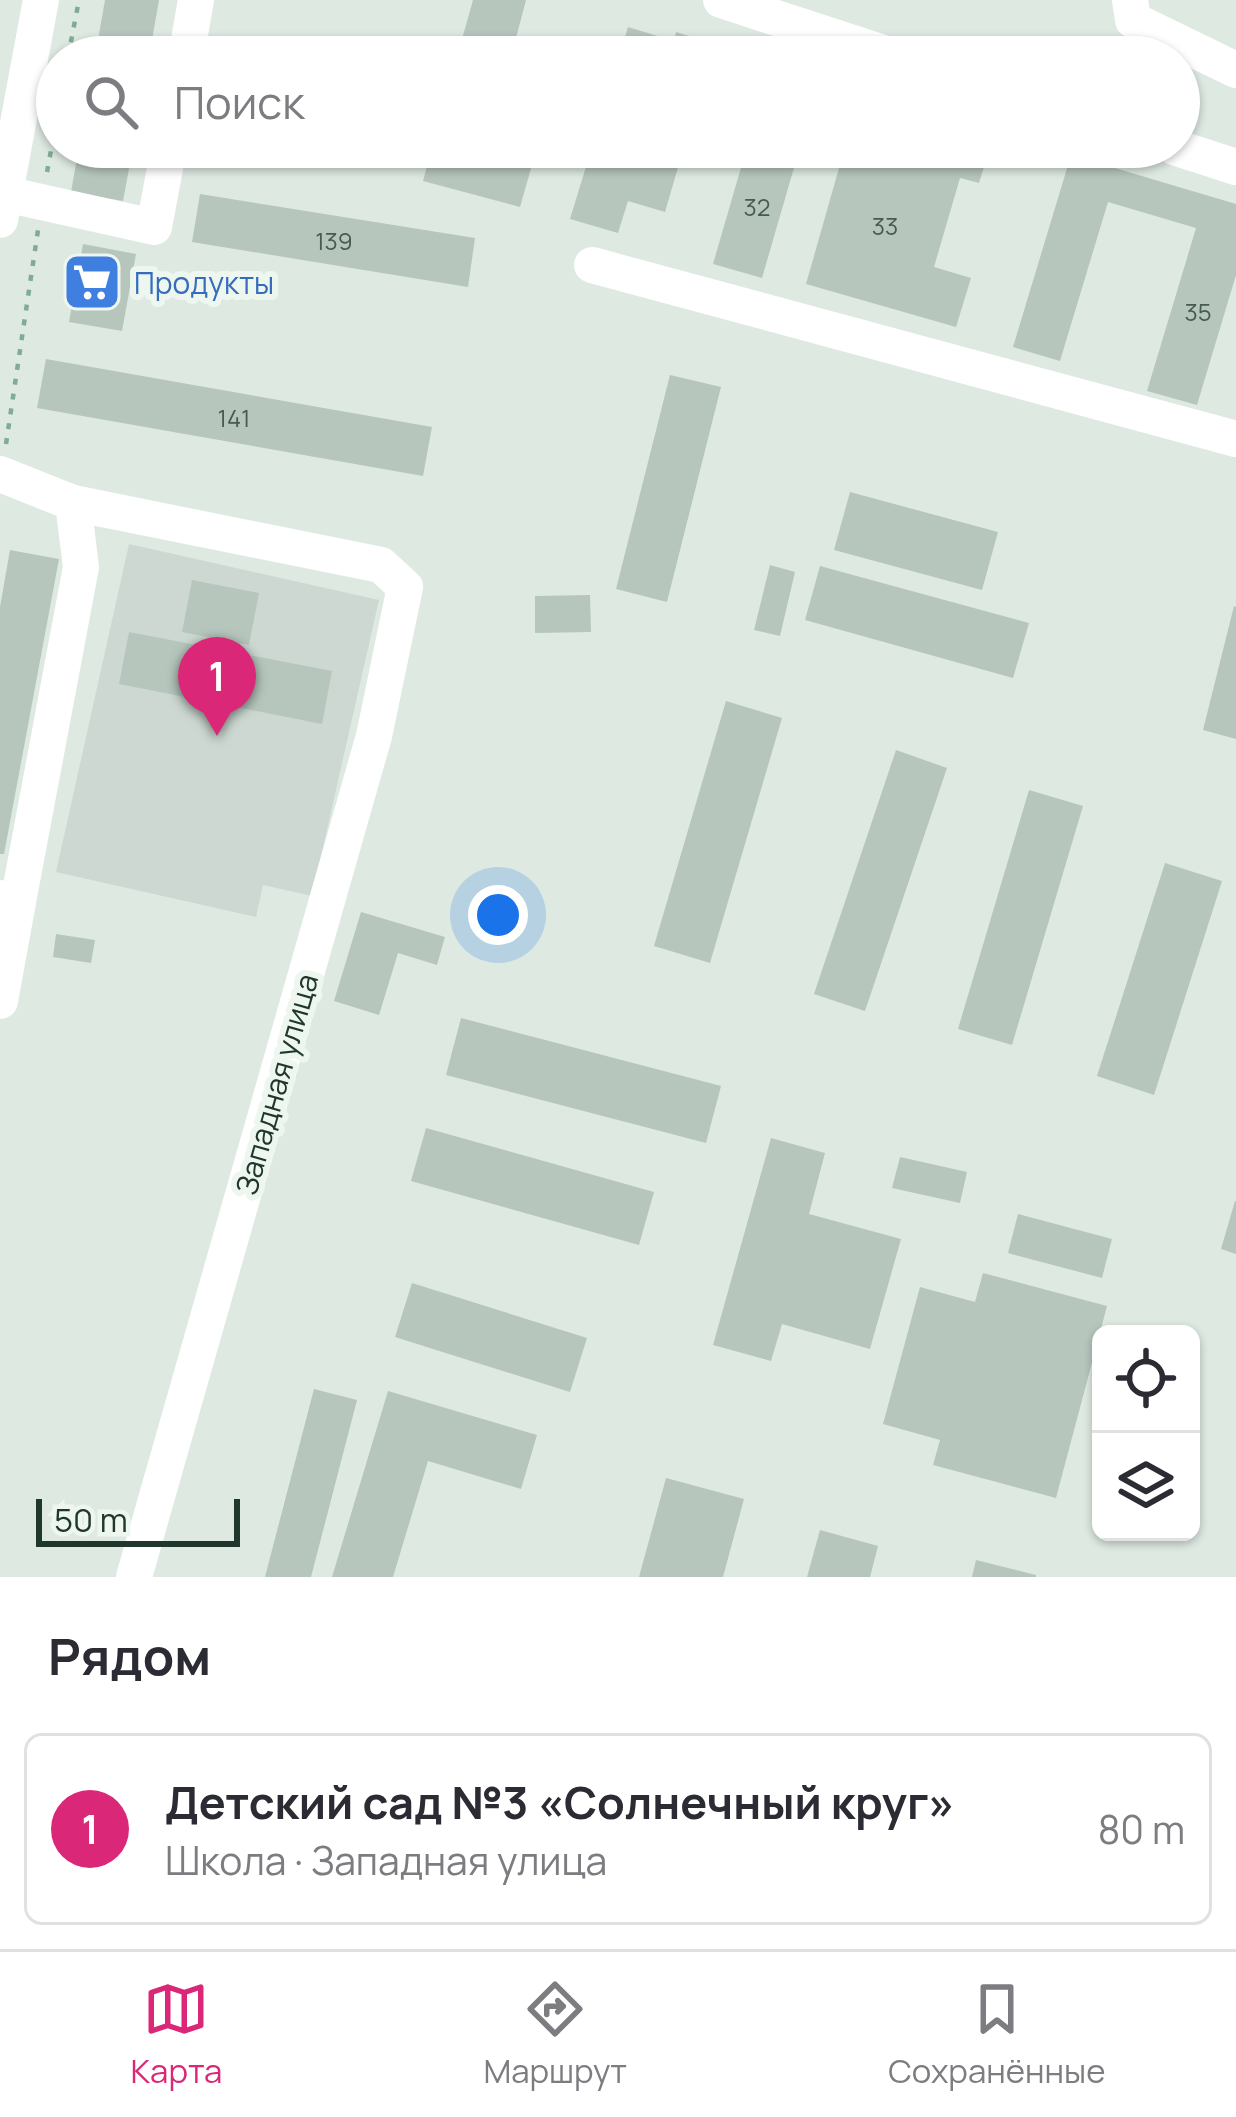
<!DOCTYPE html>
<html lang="ru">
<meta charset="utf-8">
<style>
:root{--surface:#fff;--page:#f7f7f7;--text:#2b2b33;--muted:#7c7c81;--line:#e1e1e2;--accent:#db2777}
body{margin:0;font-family:Manrope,sans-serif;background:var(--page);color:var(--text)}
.controls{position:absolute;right:36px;bottom:36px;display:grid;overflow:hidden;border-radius:18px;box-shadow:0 3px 9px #0004}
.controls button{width:108px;height:108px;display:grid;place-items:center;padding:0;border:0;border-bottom:3px solid var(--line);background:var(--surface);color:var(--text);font:60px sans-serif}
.scale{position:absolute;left:36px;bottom:30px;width:204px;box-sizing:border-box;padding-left:12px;border:6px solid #20372d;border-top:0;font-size:33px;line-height:42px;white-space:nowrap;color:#20372d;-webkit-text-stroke:9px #eef6f0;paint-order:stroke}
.you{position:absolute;left:498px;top:915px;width:42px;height:42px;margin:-30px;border:9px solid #fff;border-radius:50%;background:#1a73e8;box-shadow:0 0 0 18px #1a73e833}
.badge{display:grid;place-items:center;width:78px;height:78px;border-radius:50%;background:var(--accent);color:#fff;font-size:39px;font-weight:700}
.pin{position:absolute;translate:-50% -99px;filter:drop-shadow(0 3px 6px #0008)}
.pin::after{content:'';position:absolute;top:63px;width:42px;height:36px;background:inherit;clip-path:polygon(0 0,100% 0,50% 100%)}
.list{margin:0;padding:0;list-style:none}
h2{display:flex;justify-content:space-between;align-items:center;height:156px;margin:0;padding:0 48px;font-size:51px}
h2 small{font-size:39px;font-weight:400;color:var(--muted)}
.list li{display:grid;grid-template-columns:78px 1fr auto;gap:36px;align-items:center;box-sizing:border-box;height:192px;margin:0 24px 24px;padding:0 24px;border:3px solid var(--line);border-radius:18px}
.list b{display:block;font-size:45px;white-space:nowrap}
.list p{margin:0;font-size:39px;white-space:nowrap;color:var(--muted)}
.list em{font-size:39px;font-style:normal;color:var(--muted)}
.icon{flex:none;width:66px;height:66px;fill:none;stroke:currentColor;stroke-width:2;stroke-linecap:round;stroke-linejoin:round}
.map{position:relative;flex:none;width:1236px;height:1577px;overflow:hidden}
.search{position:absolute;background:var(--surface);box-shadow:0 3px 9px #0004;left:36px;right:36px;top:36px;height:132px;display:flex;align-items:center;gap:30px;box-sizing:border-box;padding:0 42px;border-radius:66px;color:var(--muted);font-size:45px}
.sheet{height:372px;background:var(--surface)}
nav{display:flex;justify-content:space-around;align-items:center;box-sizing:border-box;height:168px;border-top:3px solid var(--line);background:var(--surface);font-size:33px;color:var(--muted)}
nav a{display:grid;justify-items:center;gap:6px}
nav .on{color:var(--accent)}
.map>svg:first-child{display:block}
</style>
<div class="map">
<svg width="1236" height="1577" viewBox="0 0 1236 1577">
<rect width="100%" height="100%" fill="#dee9e2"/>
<!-- built -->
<polygon fill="#ccd8d1" points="129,544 379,600 312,896 263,885 256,917 56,872"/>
<!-- building -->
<g fill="#b6c6bd">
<polygon points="105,0 159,0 149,57 95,57"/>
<polygon points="473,0 526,0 511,57 457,57"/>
<polygon points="628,27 674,41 676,32 715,44 711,57 619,57"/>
<polygon points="79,147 133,147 123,201 71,192"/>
<polygon points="432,147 495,147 534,158 520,207 423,181"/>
<polygon points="592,147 684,147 665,212 628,201 618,233 570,219"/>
<polygon points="747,147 800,147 762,278 713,264"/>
<polygon points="845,147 990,147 979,183 960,178 934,267 971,278 956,327 806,284"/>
<polygon points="1071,155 1236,204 1236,275 1197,405 1147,391 1196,228 1108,202 1060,361 1013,347"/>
<polygon points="200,194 475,238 468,287 192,242"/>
<polygon points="83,244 136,254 122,331 69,322"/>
<polygon points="46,359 432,427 423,476 37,408"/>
<polygon points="670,375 721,387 667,602 616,589"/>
<polygon points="850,492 998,532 982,590 834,550"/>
<polygon points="10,550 59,559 4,854 0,854 0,607"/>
<polygon points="770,565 795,572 780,636 754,630"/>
<polygon points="820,566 1029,623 1013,678 805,620"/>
<polygon points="192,580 259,593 249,645 182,632"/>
<polygon points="590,595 591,632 535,633 535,596"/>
<polygon points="1234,606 1236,607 1236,739 1203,730"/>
<polygon points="129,632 332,671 322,724 119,684"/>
<polygon points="726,701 782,718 710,963 654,946"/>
<polygon points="896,750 947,768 865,1011 814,994"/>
<polygon points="1029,790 1083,806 1012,1045 958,1029"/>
<polygon points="1165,863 1222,881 1154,1095 1097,1076"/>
<polygon points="361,912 445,937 437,965 398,953 379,1015 334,1001"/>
<polygon points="56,934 95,940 91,963 53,957"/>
<polygon points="461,1018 721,1086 706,1143 446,1075"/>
<polygon points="426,1128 654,1192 639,1245 411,1181"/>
<polygon points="771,1138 825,1153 809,1214 901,1239 870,1349 782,1324 771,1361 713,1345"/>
<polygon points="900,1157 967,1172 960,1203 892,1188"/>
<polygon points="1235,1201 1236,1201 1236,1254 1221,1249"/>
<polygon points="1018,1214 1112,1239 1102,1278 1008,1253"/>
<polygon points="983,1273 1107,1306 1056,1498 933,1465 940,1440 883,1424 920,1287 975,1302"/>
<polygon points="412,1283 587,1338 570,1392 395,1337"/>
<polygon points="314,1389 357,1400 311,1577 265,1577"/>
<polygon points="388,1391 537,1435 521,1489 428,1461 393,1577 332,1577"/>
<polygon points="666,1478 744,1499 723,1577 639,1577"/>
<polygon points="820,1530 878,1546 870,1577 807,1577"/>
<polygon points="976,1560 1036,1575 1036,1577 972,1577"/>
</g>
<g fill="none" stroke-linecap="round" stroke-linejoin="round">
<!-- path -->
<g stroke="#80ab95" stroke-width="4.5" stroke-dasharray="6 9" stroke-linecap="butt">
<polyline points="68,57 79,0"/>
<polyline points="47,172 57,118"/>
<polyline points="6,444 38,230"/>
</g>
<!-- minor -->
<g stroke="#fff" stroke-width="36">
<polyline points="721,0 896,57"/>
<polyline points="1130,0 1133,20 1236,70"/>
<polyline points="186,57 196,0"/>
<polyline points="1174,147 1236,167"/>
<polyline points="5,194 154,227 169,147"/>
<polyline points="0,220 41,0"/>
<polyline points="592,265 1236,439"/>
<polyline points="0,474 73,503 381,565 405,587 374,736 134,1577"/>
<polyline points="0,898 18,902 0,1001"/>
<polyline points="18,902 81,567 73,503"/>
</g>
</g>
<!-- icons -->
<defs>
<g id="supermarket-square" transform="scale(3)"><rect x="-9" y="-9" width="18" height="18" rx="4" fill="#3f7fe0" stroke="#eef6f0"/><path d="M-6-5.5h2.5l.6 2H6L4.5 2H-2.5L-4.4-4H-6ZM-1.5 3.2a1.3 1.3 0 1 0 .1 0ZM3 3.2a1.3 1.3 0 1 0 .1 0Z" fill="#fff"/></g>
</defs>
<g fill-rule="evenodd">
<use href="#supermarket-square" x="92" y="282"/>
</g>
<g text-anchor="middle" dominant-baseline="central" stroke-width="12" stroke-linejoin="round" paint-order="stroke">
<!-- number labels -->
<g font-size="24" fill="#465b51">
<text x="757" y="206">32</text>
<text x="885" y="225">33</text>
<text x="334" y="240">139</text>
<text x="1198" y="311">35</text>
<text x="234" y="417">141</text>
</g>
<!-- shop labels -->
<g font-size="30" fill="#366cbe" stroke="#eef6f0" text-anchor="start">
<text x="134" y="282">Продукты</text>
</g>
<!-- street labels -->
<g font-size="30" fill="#20372d" stroke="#eef6f0">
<text transform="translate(276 1084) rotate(-74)">Западная улица</text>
</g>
</g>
</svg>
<div class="controls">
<button><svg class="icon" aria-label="locate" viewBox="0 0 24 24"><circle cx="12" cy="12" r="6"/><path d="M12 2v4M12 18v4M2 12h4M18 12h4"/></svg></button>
<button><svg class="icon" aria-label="layers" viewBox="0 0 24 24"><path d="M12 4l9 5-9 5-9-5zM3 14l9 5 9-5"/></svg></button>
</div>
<div class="scale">50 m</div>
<div class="you"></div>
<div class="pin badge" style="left:217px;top:736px">1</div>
<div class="search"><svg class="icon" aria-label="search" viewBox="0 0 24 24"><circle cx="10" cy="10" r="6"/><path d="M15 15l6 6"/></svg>Поиск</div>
</div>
<section class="sheet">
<h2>Рядом<small></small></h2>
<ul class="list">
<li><span class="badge">1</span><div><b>Детский сад №3 «Солнечный круг»</b><p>Школа · Западная улица</p></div><em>80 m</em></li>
</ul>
</section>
<nav>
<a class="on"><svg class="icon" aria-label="map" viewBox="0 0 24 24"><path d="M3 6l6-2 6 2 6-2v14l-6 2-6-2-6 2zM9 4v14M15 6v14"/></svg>Карта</a>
<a><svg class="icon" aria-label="directions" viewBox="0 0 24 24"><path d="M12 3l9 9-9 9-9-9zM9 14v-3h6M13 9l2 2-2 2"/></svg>Маршрут</a>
<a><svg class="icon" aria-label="saved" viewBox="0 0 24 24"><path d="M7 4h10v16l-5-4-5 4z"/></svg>Сохранённые</a>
</nav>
